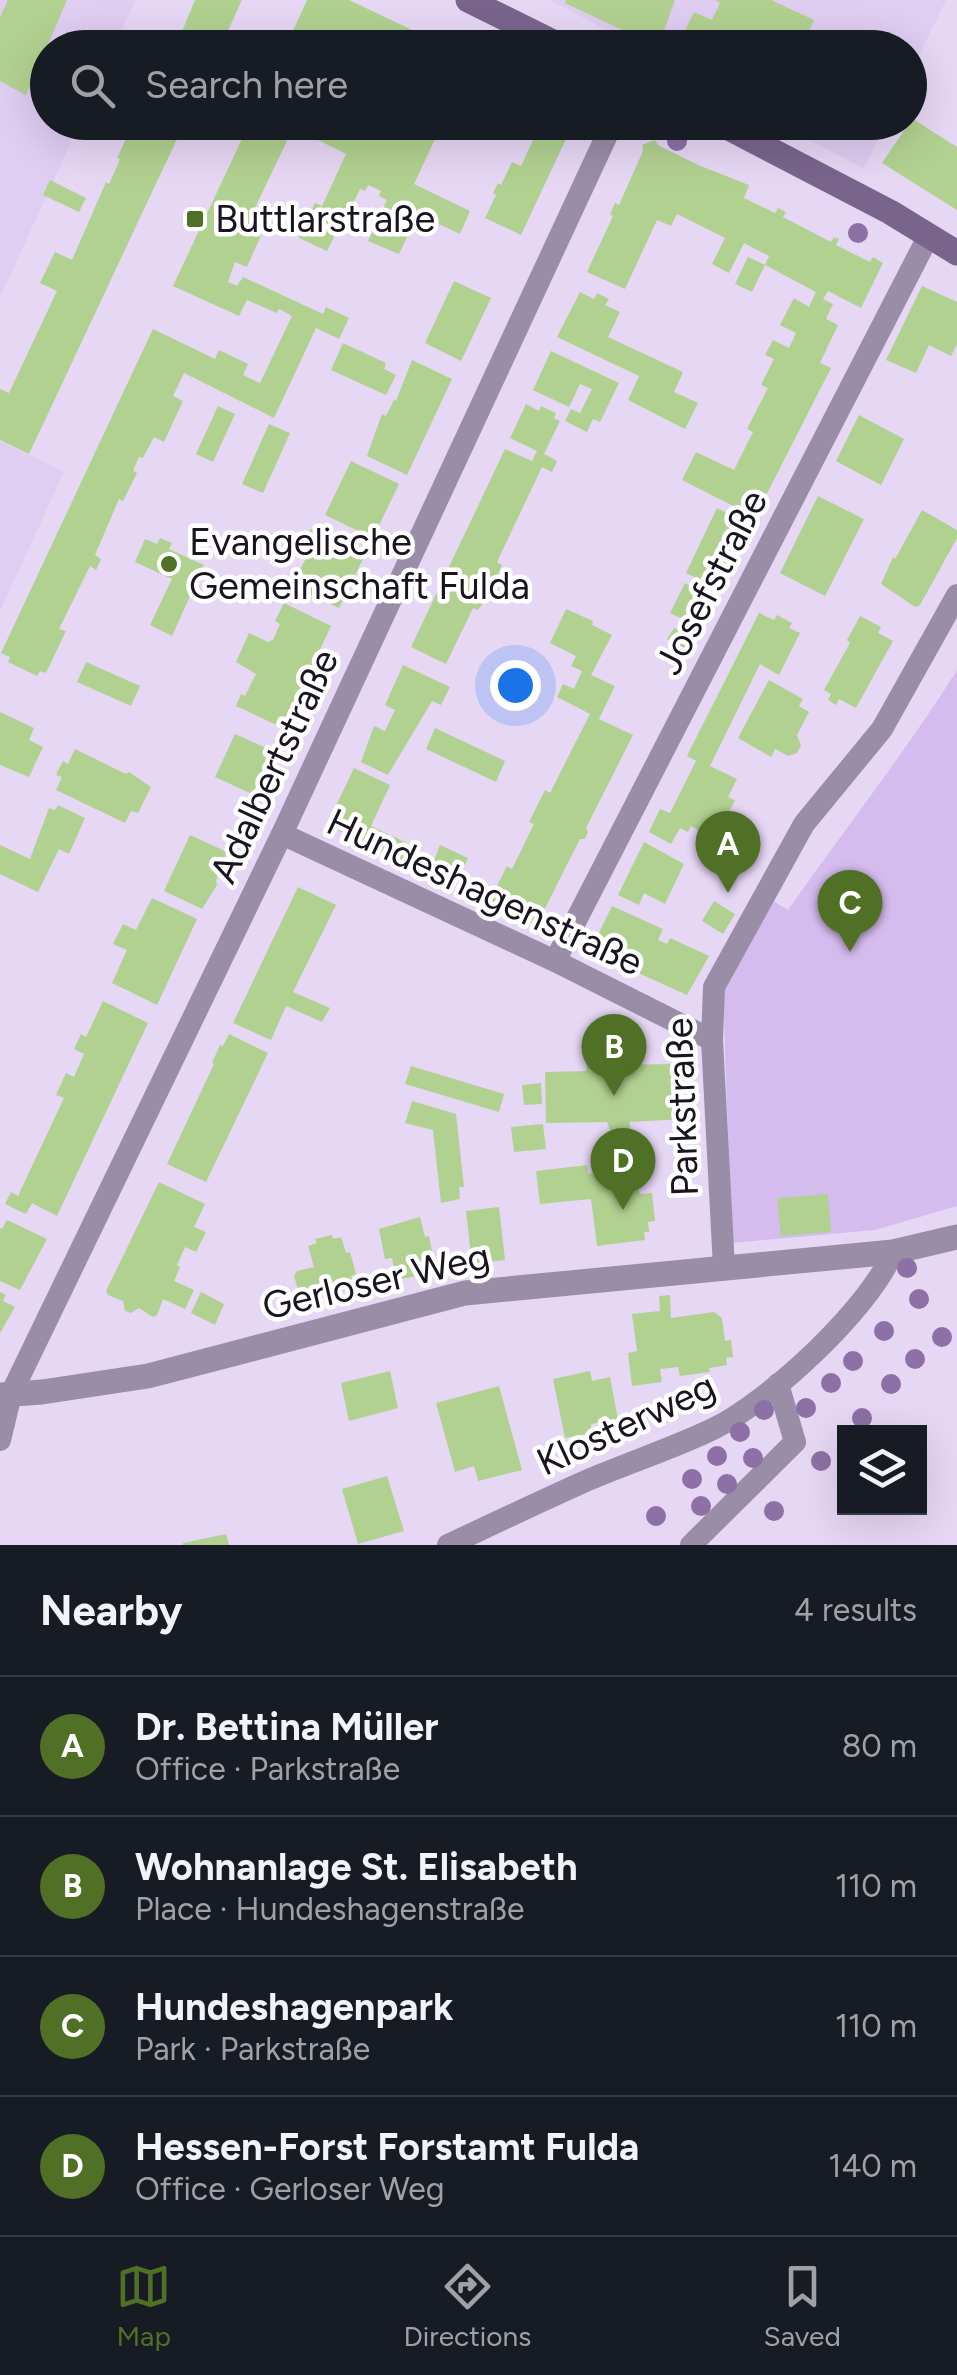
<!DOCTYPE html>
<meta charset="utf-8">
<style>
:root{--surface:#171b24;--page:#20242c;--text:#f1f3f6;--muted:#9ea1a6;--line:#363941;--accent:#507026}
body{margin:0;font-family:Figtree,sans-serif;background:var(--page);color:var(--text)}
.controls{position:absolute;right:30px;bottom:30px;display:grid;overflow:hidden;border-radius:0px;box-shadow:0 10px 40px #0002}
.controls button{width:90px;height:90px;display:grid;place-items:center;padding:0;border:0;border-bottom:2px solid var(--line);background:var(--surface);color:var(--text);font:50px sans-serif}
.you{position:absolute;left:515px;top:685px;width:35px;height:35px;margin:-25px;border:8px solid #fff;border-radius:50%;background:#1a73e8;box-shadow:0 0 0 15px #1a73e833}
.badge{display:grid;place-items:center;width:65px;height:65px;border-radius:50%;background:var(--accent);color:#fff;font-size:32px;font-weight:700}
.pin{position:absolute;translate:-50% -82px;filter:drop-shadow(0 2px 5px #0008)}
.pin::after{content:'';position:absolute;top:52px;width:35px;height:30px;background:inherit;clip-path:polygon(0 0,100% 0,50% 100%)}
.list{margin:0;padding:0;list-style:none}
h2{display:flex;justify-content:space-between;align-items:center;height:130px;margin:0;padding:0 40px;font-size:42px}
h2 small{font-size:32px;font-weight:400;color:var(--muted)}
.list li{display:grid;grid-template-columns:65px 1fr auto;gap:30px;align-items:center;box-sizing:border-box;height:140px;padding:0 40px;border-top:2px solid var(--line)}
.list b{display:block;font-size:38px;white-space:nowrap}
.list p{margin:0;font-size:32px;white-space:nowrap;color:var(--muted)}
.list em{font-size:32px;font-style:normal;color:var(--muted)}
.icon{flex:none;width:55px;height:55px;fill:none;stroke:currentColor;stroke-width:2;stroke-linecap:round;stroke-linejoin:round}
.map{position:relative;flex:none;width:957px;height:1545px;overflow:hidden}
.search{position:absolute;background:var(--surface);box-shadow:0 10px 40px #0002;left:30px;right:30px;top:30px;height:110px;display:flex;align-items:center;gap:25px;box-sizing:border-box;padding:0 35px;border-radius:55px;color:var(--muted);font-size:38px}
.sheet{height:690px;background:var(--surface)}
nav{display:flex;justify-content:space-around;align-items:center;box-sizing:border-box;height:140px;border-top:2px solid var(--line);background:var(--surface);font-size:28px;color:var(--muted)}
nav a{display:grid;justify-items:center;gap:5px}
nav .on{color:var(--accent)}
.map>svg:first-child{display:block}
</style>
<div class="map">
<svg width="957" height="1545" viewBox="0 0 957 1545">
<rect width="100%" height="100%" fill="#e6d7f5"/>
<!-- built -->
<g fill="#dfcdf2">
<polygon points="0,0 135,0 114,47 48,48 48,122 80,123 0,297"/>
<polygon points="550,0 946,0 910,74 910,48 639,47"/>
<polygon points="778,123 886,123 864,169"/>
<polygon points="0,441 64,472 0,611"/>
</g>
<!-- green -->
<path fill="#d5bcef" d="M957,670v536l-82,24 -143,13 -9,-250 47,-94 18,11c56,-80 117,-157 169,-240z"/>
<!-- building -->
<g fill="#b1d190">
<polygon points="8,0 67,0 26,95 0,81 0,17"/>
<polygon points="195,0 242,0 220,48 175,48"/>
<polygon points="307,0 349,0 450,48 347,48 319,34 316,42 327,48 285,48"/>
<polygon points="566,0 675,0 658,47 565,3"/>
<polygon points="715,0 771,0 814,20 801,48 676,48 694,12 712,20 720,3"/>
<polygon points="910,117 957,147 957,210 882,163 910,122"/>
<polygon points="134,122 185,122 29,454 0,440 0,389 9,393 57,291 40,283 55,252 72,260 106,182 109,184 115,171 120,159 117,158"/>
<polygon points="313,122 443,122 414,184 470,211 460,234 418,214 399,254 368,241 387,200 379,196 381,191 368,185 365,191 360,189 340,232 337,231 327,251 299,238 315,203 322,206 346,154 308,135"/>
<polygon points="502,122 574,122 521,235 485,218 496,195 493,193 498,183 501,185 512,162 521,166 534,138"/>
<polygon points="249,124 287,141 251,216 255,218 251,226 263,231 247,267 235,262 228,282 237,286 243,277 323,314 326,307 349,318 339,339 316,328 274,418 184,373 173,396 183,401 164,442 154,437 143,458 139,457 133,471 137,473 123,501 119,499 95,555 101,559 96,570 90,566 59,629 66,631 46,673 40,671 37,676 8,662 10,657 1,653 153,329 215,359 219,350 248,364 243,375 260,383 292,316 279,309 277,313 247,300 239,316 173,286"/>
<polygon points="655,140 658,145 698,165 749,185 744,198 775,213 778,208 786,212 783,217 831,242 834,237 839,239 836,245 870,262 873,257 883,263 861,308 828,291 823,299 833,304 826,319 838,325 820,363 831,368 755,517 682,480 696,452 734,470 753,432 747,429 768,388 761,385 774,359 765,355 773,340 789,348 796,333 780,325 794,298 809,307 816,292 765,265 769,256 744,243 729,273 712,264 725,238 677,214 671,226 657,220 625,289 587,272 613,216 610,214 615,203 619,205 643,151 642,145"/>
<polygon points="50,180 86,198 79,212 43,195"/>
<polygon points="748,257 765,265 752,292 735,284"/>
<polygon points="454,281 491,298 461,361 425,343"/>
<polygon points="922,286 957,302 957,344 951,356 929,345 916,373 886,360"/>
<polygon points="580,292 594,299 597,293 609,299 605,305 620,312 608,337 683,372 674,392 698,403 685,429 628,400 639,376 557,337"/>
<polygon points="343,343 386,363 384,369 396,375 386,395 331,370"/>
<polygon points="551,351 619,383 600,422 593,419 587,432 565,421 571,409 580,413 592,389 580,384 569,407 533,390"/>
<polygon points="412,360 452,379 407,475 367,456 382,414 386,416 394,400 396,401"/>
<polygon points="526,404 539,411 541,406 556,413 554,418 560,421 544,454 557,461 552,472 542,467 497,562 502,565 487,597 478,610 473,608 446,664 411,647 505,449 532,461 537,451 510,438"/>
<polygon points="218,406 235,414 213,462 196,454"/>
<polygon points="859,415 904,439 881,485 836,461"/>
<polygon points="269,424 290,433 263,493 242,484"/>
<polygon points="351,461 399,484 373,538 325,515"/>
<polygon points="818,496 864,519 825,596 780,573"/>
<polygon points="717,508 751,525 719,589 686,573"/>
<polygon points="922,510 957,530 957,538 920,605 915,607 881,584 893,557 895,559"/>
<polygon points="310,529 365,555 339,608 292,586 309,552 301,549"/>
<polygon points="160,538 172,543 169,549 204,565 172,636 150,625 172,579 135,562 145,539 157,544"/>
<polygon points="685,583 714,597 699,627 670,613"/>
<polygon points="284,603 331,626 283,728 236,706 241,694 245,696 256,674 236,662 249,633 268,642 273,640 280,624 275,621"/>
<polygon points="566,609 593,621 592,625 612,635 591,675 615,686 599,719 633,735 586,828 588,832 585,839 580,839 536,926 520,918 518,921 489,902 507,866 512,869 534,824 529,822 545,790 550,793 590,714 557,697 563,684 574,689 582,671 571,666 576,656 550,643"/>
<polygon points="759,613 774,620 777,615 792,623 789,628 800,633 779,675 760,664 710,766 737,779 728,797 735,800 725,821 717,817 708,836 691,826 688,832 680,828 671,844 649,832 660,809 670,813 696,761 687,756"/>
<polygon points="860,616 881,627 878,633 893,641 856,708 839,699 836,705 828,700 831,694 824,690 850,643 847,640"/>
<polygon points="674,628 694,637 688,650 667,639"/>
<polygon points="86,662 140,686 131,706 77,682"/>
<polygon points="403,665 450,687 441,705 432,701 388,775 361,762 374,726 385,731 395,710 385,705"/>
<polygon points="769,680 803,699 799,706 809,712 797,735 801,746 797,753 788,756 775,749 771,757 738,738"/>
<polygon points="0,712 34,728 29,740 43,747 29,777 0,765"/>
<polygon points="435,728 505,761 496,782 426,749"/>
<polygon points="235,734 273,751 262,782 259,781 252,794 215,777"/>
<polygon points="75,749 126,774 129,772 151,787 138,813 131,811 125,823 56,790 62,777 56,775 63,761 68,764"/>
<polygon points="354,768 390,785 371,826 409,844 401,861 376,849 373,855 359,848 362,842 327,825"/>
<polygon points="58,805 85,818 69,854 59,849 38,892 0,874 0,845 30,859 49,808 55,810"/>
<polygon points="190,835 227,852 216,880 217,885 202,909 164,891"/>
<polygon points="644,842 684,864 665,904 644,893 639,905 618,895"/>
<polygon points="440,845 468,858 460,876 433,863"/>
<polygon points="298,887 336,905 293,992 330,1008 322,1022 286,1006 271,1040 233,1023"/>
<polygon points="152,898 197,919 157,1005 112,983 127,950 113,944 123,924 136,930"/>
<polygon points="714,901 735,914 723,934 702,921"/>
<polygon points="612,906 663,929 658,940 667,944 670,938 709,956 687,995 590,951"/>
<polygon points="103,1001 148,1023 57,1216 32,1203 26,1214 5,1204 11,1192 18,1196 64,1098 56,1095 66,1073 74,1077 84,1054 74,1049 81,1034 86,1037"/>
<polygon points="229,1034 268,1053 206,1182 167,1164 214,1064 212,1063 220,1045 223,1046"/>
<polygon points="682,1064 683,1119 630,1122 630,1128 623,1130 610,1130 607,1122 546,1123 545,1072 586,1071 587,1065"/>
<polygon points="411,1066 504,1094 499,1112 405,1084"/>
<polygon points="541,1083 542,1104 524,1105 522,1085"/>
<polygon points="412,1101 456,1114 464,1187 459,1187 460,1199 441,1203 433,1130 405,1123"/>
<polygon points="543,1124 546,1149 514,1152 511,1127"/>
<polygon points="587,1165 588,1174 633,1169 640,1194 652,1193 655,1221 648,1222 649,1232 644,1232 645,1240 597,1246 591,1199 540,1204 536,1171"/>
<polygon points="159,1182 205,1204 194,1227 206,1232 196,1252 185,1247 177,1265 180,1267 174,1281 194,1290 185,1309 163,1299 157,1315 153,1317 139,1308 131,1313 125,1311 123,1301 108,1295 106,1291"/>
<polygon points="828,1194 831,1232 781,1236 777,1198"/>
<polygon points="499,1207 505,1260 472,1264 466,1211"/>
<polygon points="420,1217 425,1237 429,1236 432,1251 427,1252 431,1273 396,1280 392,1258 385,1259 379,1229"/>
<polygon points="7,1220 47,1239 20,1290 0,1281 0,1228 2,1229"/>
<polygon points="332,1235 333,1239 341,1237 346,1253 350,1252 356,1274 351,1276 354,1288 337,1292 339,1296 307,1301 304,1291 299,1292 294,1276 297,1271 314,1267 308,1246 317,1243 315,1239"/>
<polygon points="0,1292 6,1295 3,1301 15,1307 0,1333"/>
<polygon points="201,1292 224,1304 215,1325 191,1313"/>
<polygon points="670,1295 671,1318 714,1312 722,1318 725,1341 731,1340 733,1357 726,1358 727,1365 709,1368 710,1372 680,1376 678,1367 660,1369 662,1382 632,1386 628,1353 637,1351 632,1314 660,1311 659,1296"/>
<polygon points="390,1371 398,1408 349,1421 341,1383"/>
<polygon points="590,1371 592,1381 610,1377 618,1419 591,1424 592,1433 565,1438 553,1379"/>
<polygon points="499,1386 522,1470 478,1481 474,1466 455,1472 436,1403"/>
<polygon points="387,1476 404,1531 358,1544 342,1489"/>
<polygon points="226,1534 229,1545 183,1545 183,1543"/>
</g>
<g fill="none" stroke-linecap="round" stroke-linejoin="round">
<!-- minor -->
<g stroke="#9a8da8" stroke-width="22">
<polyline points="282,834 555,961 712,1040"/>
<polyline points="555,961 929,235"/>
<polyline points="724,1268 712,1040 714,987 804,824 882,729 957,595"/>
<polyline points="0,1440 11,1394 282,834 613,122"/>
<path d="M448,1545c47,-22 93,-44 140,-65 42,-18 86,-32 127,-52 56,-28 154,-119 178,-176"/>
<polyline points="691,1545 795,1442 778,1384"/>
</g>
<!-- tertiary -->
<polyline stroke="#9a8da8" stroke-width="25" points="0,1395 42,1392 148,1376 465,1293 893,1252 957,1237"/>
<!-- secondary -->
<g stroke="#79658c" stroke-width="25">
<polyline points="468,0 565,48"/>
<polyline points="717,122 890,212 957,253"/>
</g>
</g>
<!-- trees -->
<g fill="#8d70a5">
<circle cx="677" cy="141" r="10"/>
<circle cx="858" cy="233" r="10"/>
<circle cx="907" cy="1268" r="10"/>
<circle cx="919" cy="1299" r="10"/>
<circle cx="884" cy="1331" r="10"/>
<circle cx="942" cy="1337" r="10"/>
<circle cx="915" cy="1359" r="10"/>
<circle cx="853" cy="1361" r="10"/>
<circle cx="831" cy="1383" r="10"/>
<circle cx="891" cy="1384" r="10"/>
<circle cx="806" cy="1408" r="10"/>
<circle cx="764" cy="1410" r="10"/>
<circle cx="862" cy="1418" r="10"/>
<circle cx="740" cy="1432" r="10"/>
<circle cx="717" cy="1456" r="10"/>
<circle cx="753" cy="1458" r="10"/>
<circle cx="821" cy="1461" r="10"/>
<circle cx="692" cy="1479" r="10"/>
<circle cx="727" cy="1484" r="10"/>
<circle cx="701" cy="1506" r="10"/>
<circle cx="774" cy="1511" r="10"/>
<circle cx="656" cy="1516" r="10"/>
</g>
<!-- markers -->
<g fill="#507026" stroke="#fff" stroke-width="4">
<rect x="185" y="209" width="20" height="20" rx="5"/>
<circle cx="169" cy="564" r="10"/>
</g>
<g text-anchor="middle" dominant-baseline="central" stroke-width="9" stroke-linejoin="round" paint-order="stroke">
<!-- poi labels -->
<g font-size="38" fill="#19141f" stroke="#fff" text-anchor="start">
<text x="215" y="219">Buttlarstraße</text>
<text x="189" y="542">Evangelische<tspan x="189" dy="44">Gemeinschaft Fulda</tspan></text>
</g>
<!-- street labels -->
<g font-size="38" fill="#19141f" stroke="#fff">
<text transform="translate(711 582) rotate(-63)">Josefstraße</text>
<text transform="translate(274 766) rotate(-65)">Adalbertstraße</text>
<text transform="translate(485 892) rotate(25)">Hundeshagenstraße</text>
<text transform="translate(682 1107) rotate(-92)">Parkstraße</text>
<text transform="translate(376 1281) rotate(-13)">Gerloser Weg</text>
<text transform="translate(626 1424) rotate(-25)">Klosterweg</text>
</g>
</g>
</svg>
<div class="controls">
<button><svg class="icon" aria-label="layers" viewBox="0 0 24 24"><path d="M12 4l9 5-9 5-9-5zM3 14l9 5 9-5"/></svg></button>
</div>
<div class="you"></div>
<div class="pin badge" style="left:728px;top:893px">A</div>
<div class="pin badge" style="left:614px;top:1096px">B</div>
<div class="pin badge" style="left:850px;top:952px">C</div>
<div class="pin badge" style="left:623px;top:1210px">D</div>
<div class="search"><svg class="icon" aria-label="search" viewBox="0 0 24 24"><circle cx="10" cy="10" r="6"/><path d="M15 15l6 6"/></svg>Search here</div>
</div>
<section class="sheet">
<h2>Nearby<small>4 results</small></h2>
<ul class="list">
<li><span class="badge">A</span><div><b>Dr. Bettina Müller</b><p>Office · Parkstraße</p></div><em>80 m</em></li>
<li><span class="badge">B</span><div><b>Wohnanlage St. Elisabeth</b><p>Place · Hundeshagenstraße</p></div><em>110 m</em></li>
<li><span class="badge">C</span><div><b>Hundeshagenpark</b><p>Park · Parkstraße</p></div><em>110 m</em></li>
<li><span class="badge">D</span><div><b>Hessen-Forst Forstamt Fulda</b><p>Office · Gerloser Weg</p></div><em>140 m</em></li>
</ul>
</section>
<nav>
<a class="on"><svg class="icon" aria-label="map" viewBox="0 0 24 24"><path d="M3 6l6-2 6 2 6-2v14l-6 2-6-2-6 2zM9 4v14M15 6v14"/></svg>Map</a>
<a><svg class="icon" aria-label="directions" viewBox="0 0 24 24"><path d="M12 3l9 9-9 9-9-9zM9 14v-3h6M13 9l2 2-2 2"/></svg>Directions</a>
<a><svg class="icon" aria-label="saved" viewBox="0 0 24 24"><path d="M7 4h10v16l-5-4-5 4z"/></svg>Saved</a>
</nav>
